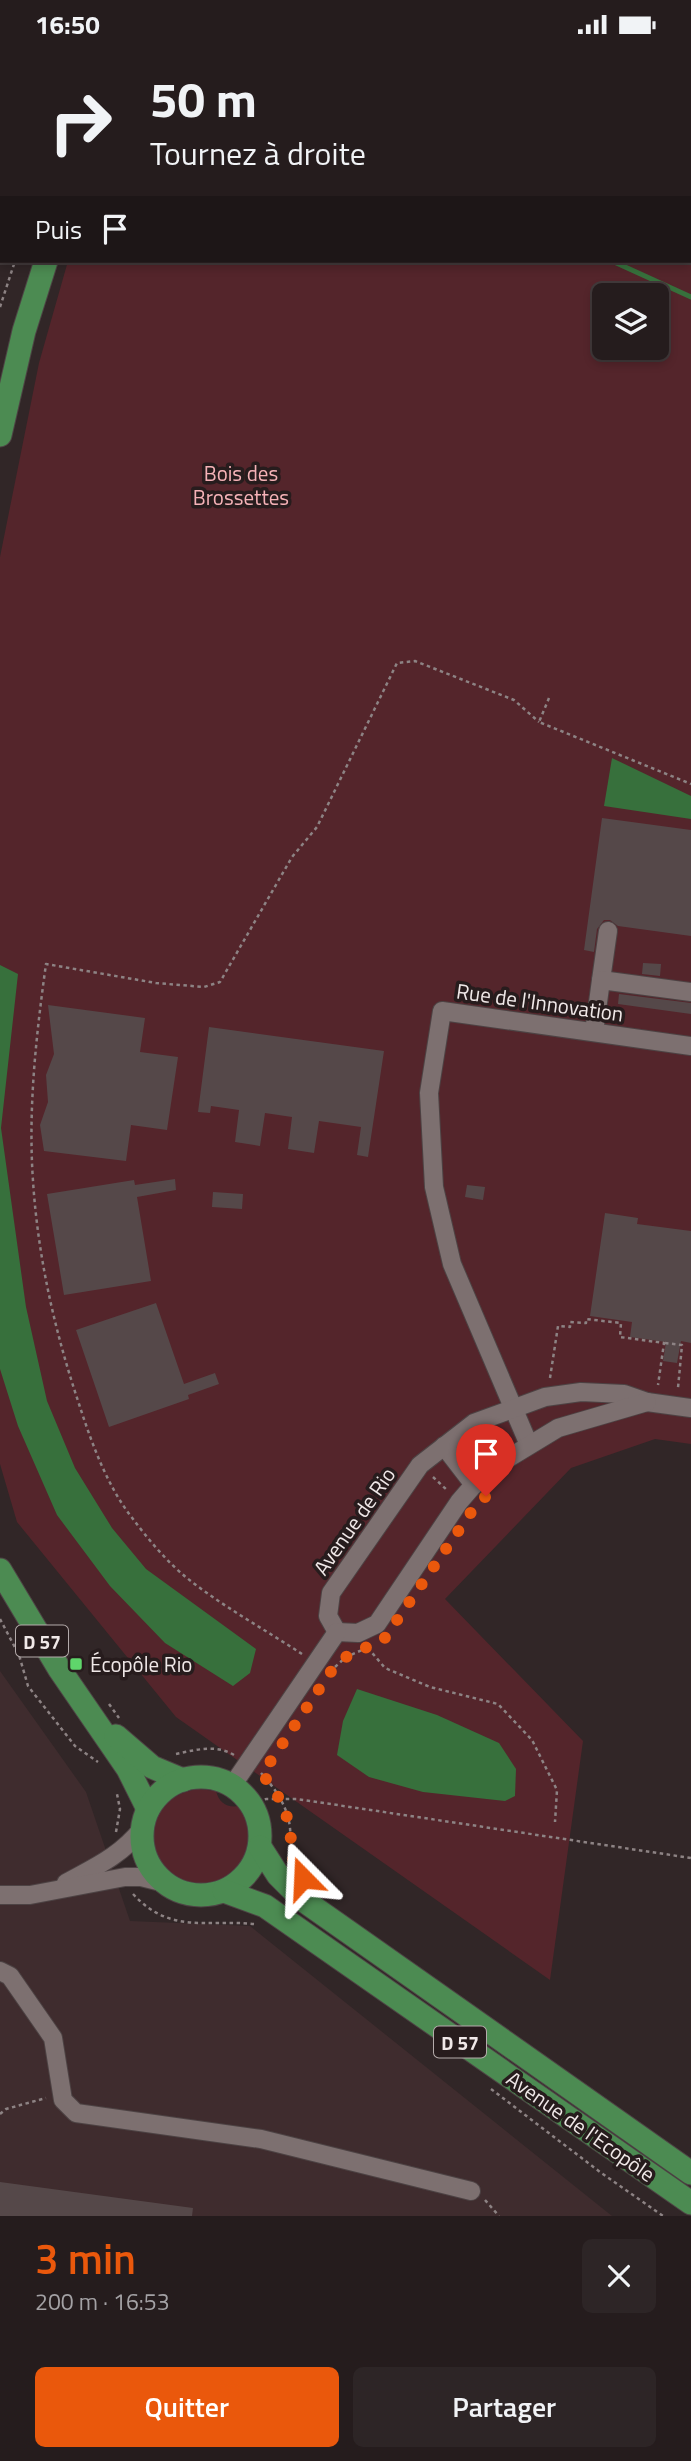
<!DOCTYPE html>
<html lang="fr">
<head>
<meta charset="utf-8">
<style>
  :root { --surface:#251c1d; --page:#2d2526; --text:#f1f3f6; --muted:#a3a1a4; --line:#423a3b; --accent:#ea580c }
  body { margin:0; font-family:"Titillium Web",sans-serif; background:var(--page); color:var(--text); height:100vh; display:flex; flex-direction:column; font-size:26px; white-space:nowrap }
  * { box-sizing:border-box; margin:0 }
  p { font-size:23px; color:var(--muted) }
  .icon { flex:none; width:38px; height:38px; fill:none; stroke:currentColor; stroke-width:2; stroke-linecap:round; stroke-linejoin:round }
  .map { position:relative; height:2167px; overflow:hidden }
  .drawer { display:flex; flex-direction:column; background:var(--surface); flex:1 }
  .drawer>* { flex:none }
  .guide { position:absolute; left:0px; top:0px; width:691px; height:214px; box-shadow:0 4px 10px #0003,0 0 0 2px var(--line); background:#251c1d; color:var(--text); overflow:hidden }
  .buttons { position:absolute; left:592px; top:234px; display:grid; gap:14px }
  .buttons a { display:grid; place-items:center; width:77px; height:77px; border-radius:10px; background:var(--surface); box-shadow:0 4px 10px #0003,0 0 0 2px var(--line); font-size:35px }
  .pin { position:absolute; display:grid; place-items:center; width:60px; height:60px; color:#fff; margin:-72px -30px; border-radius:50% 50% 50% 0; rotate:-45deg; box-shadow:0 0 7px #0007 }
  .pin .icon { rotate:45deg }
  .me { position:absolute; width:77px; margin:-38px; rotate:339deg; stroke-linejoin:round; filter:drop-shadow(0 0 5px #0008) }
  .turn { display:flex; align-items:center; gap:24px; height:147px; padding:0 35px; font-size:32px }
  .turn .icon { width:91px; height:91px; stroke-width:2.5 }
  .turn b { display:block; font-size:49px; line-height:60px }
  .then { display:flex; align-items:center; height:66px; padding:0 35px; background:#0003; gap:14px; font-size:26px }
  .round { display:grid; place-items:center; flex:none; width:74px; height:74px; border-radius:10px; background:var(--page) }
  .overview { display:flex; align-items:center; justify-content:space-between; height:119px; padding:0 35px }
  h1 { font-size:42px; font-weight:600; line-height:52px; color:var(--accent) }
  .cta { display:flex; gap:14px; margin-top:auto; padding:14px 35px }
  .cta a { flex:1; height:80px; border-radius:10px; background:var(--accent); color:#fff; font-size:28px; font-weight:600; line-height:80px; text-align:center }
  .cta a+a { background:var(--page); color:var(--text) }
  .status { display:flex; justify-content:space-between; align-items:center; height:49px; padding:0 35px; background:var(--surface); direction:ltr }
  .status svg { height:19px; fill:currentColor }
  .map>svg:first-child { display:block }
  .built { fill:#3f2c2e }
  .green { fill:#54252b; fill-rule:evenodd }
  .water { fill:#37703c }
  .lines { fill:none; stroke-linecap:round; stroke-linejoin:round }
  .stream { stroke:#37703c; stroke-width:5 }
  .building { fill:#554849 }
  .minor-casing { stroke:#4d4344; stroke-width:20 }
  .major-casing { stroke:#4d4344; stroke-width:25 }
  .path { stroke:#8d8384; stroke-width:2.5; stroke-dasharray:3.5 3.5; stroke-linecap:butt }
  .minor { stroke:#7d7070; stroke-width:18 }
  .major { stroke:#4c8b52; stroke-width:23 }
  .route { stroke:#ea580c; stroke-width:12; stroke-dasharray:0 21.6 }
  .poi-dot { fill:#5fd56b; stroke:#271c1d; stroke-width:2.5 }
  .labels { text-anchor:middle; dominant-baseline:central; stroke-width:7; stroke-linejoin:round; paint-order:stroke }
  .shield { fill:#271c1d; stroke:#b4abab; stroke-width:2 }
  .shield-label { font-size:19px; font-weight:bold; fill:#f0e8e8 }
  .park-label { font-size:21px; fill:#f5b2b7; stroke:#271c1d }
  .street-label { font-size:21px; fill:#f0e8e8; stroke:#271c1d }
  .poi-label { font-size:21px; fill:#f0e8e8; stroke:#271c1d; text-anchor:start }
</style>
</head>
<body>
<div class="status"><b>16:50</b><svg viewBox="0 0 49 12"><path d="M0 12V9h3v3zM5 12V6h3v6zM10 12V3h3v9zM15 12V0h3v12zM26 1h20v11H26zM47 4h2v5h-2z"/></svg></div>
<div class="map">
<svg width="691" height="2167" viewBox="0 0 691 2167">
  <rect width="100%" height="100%" fill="#312627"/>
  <polygon class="built" points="0,1622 86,1743 130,1872 250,1877 612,2167 0,2167"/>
  <g class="green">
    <path d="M186 0H691V1395L655 1390 571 1419 445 1550 583 1692 550 1931 176 1668 17 1473 0 1415V508L39 314 68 212H690V2H184ZM604 247H656V299H604Z"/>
    <path d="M198 1740 216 1742C219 1754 227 1759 239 1757 250 1774 254 1794 243 1813 238 1823 229 1829 219 1833 157 1861 119 1753 198 1740Z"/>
  </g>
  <g class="water">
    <polygon points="612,709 691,747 691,770 604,757"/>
    <polygon points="0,916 18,925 1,1079 26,1258 47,1352 75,1419 112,1479 146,1520 256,1600 250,1624 233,1637 165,1594 110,1537 57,1466 18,1377 0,1320"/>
    <polygon points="357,1640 437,1666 499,1694 516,1720 515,1747 505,1752 423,1743 369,1728 337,1706 343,1672"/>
  </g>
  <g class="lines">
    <polyline class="stream" points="612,212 691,248"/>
  </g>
  <g class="building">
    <polygon points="602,769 691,781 691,887 618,877 610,871 604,871 597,880 594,903 584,901"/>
    <polygon points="643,914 661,915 660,927 642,925"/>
    <polygon points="619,945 691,954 691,965 618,955"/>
    <polygon points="48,956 145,969 140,1003 178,1008 167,1081 131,1076 126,1112 44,1102 40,1076 48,1053 46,1026 54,1005"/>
    <polygon points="209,978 384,1002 368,1108 357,1106 361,1078 319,1072 314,1104 288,1100 292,1068 265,1064 260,1097 235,1093 239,1061 211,1057 210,1064 198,1063"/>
    <polygon points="175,1130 176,1141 137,1148 151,1232 64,1246 47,1145 134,1131 135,1136"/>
    <polygon points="467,1136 485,1138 483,1151 465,1148"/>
    <polygon points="213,1143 243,1145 242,1160 212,1158"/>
    <polygon points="605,1164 638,1169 637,1175 691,1182 691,1294 681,1292 677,1314 663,1312 666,1293 630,1288 632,1273 590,1267"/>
    <polygon points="156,1254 184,1335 215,1324 219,1335 188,1346 189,1350 109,1378 76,1281"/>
    <polygon points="0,2133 193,2159 192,2167 0,2167"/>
  </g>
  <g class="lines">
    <defs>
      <g id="minor">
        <polyline points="601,931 608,882"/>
        <polyline points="594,983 601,931 691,943"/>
        <polyline points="529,1396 452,1215 434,1138 429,1044 442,962 691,997"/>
        <polyline points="444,1397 474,1436"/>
        <polyline points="337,1583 328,1567 331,1544 420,1416 474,1374 545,1348 581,1343 624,1345 647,1353 691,1359"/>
        <polyline points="337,1583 358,1584 377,1575 459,1453 484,1424 558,1379 647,1353"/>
        <polyline points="232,1737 337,1583"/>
        <path d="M66 1834C97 1817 120 1807 142 1780"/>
        <polyline points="0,1846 30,1846 125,1828 141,1828 165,1834"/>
        <polyline points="0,1922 10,1927 53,1989 63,2051 76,2064 261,2090 471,2142"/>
      </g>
      <g id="major">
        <polyline points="164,2 166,0"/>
        <polyline points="0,386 24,282 46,212"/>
        <polyline points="0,1521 60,1621 128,1720 148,1760"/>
        <polyline points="116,1687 152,1718 183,1731"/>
        <circle cx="201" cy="1787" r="59"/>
        <polyline points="260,1798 278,1826 303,1851 691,2124"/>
        <polyline points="224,1842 265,1857 691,2154"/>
      </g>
    </defs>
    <use href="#minor" class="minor-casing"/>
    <use href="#major" class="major-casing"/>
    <g class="path">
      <polyline points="14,0 15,2"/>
      <polyline points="120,2 121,0"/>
      <polyline points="687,212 691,214"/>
      <polyline points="0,258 15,212"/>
      <polyline points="549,649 539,673 691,735"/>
      <polyline points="665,1294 682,1296 678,1339"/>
      <polyline points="550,1329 558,1277 570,1278 570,1273 586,1274 586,1270 621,1274 620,1288 664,1294 658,1336"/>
      <polyline points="433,1428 448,1442"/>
      <polyline points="0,1570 19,1606 28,1637 75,1697 98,1713"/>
      <polyline points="368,1599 385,1619 430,1638 498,1655 532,1691 557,1741 555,1773"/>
      <path d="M302 1605C264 1580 222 1557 187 1529 167 1513 148 1490 133 1470 107 1437 92 1395 79 1355 55 1283 38 1209 33 1132 28 1060 36 987 46 915L156 934 204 938 220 933 292 808 317 778 397 614 415 612 514 651 539 673"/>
      <polyline points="335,1618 346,1608 362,1601"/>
      <polyline points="109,1655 119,1669"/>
      <path d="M176 1705C195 1701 216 1695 234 1706"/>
      <path d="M261 1724C275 1739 288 1758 290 1779 291 1791 291 1802 294 1814"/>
      <polyline points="253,1758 266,1750 297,1750 691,1809"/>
      <polyline points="116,1783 120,1760 117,1745"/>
      <path d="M133 1845C171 1886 207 1870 254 1875"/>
      <polyline points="491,2040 600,2123 663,2167"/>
      <polyline points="0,2065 6,2060 46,2049"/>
      <polyline points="485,2151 499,2167"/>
    </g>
    <use href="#minor" class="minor"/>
    <use href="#major" class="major"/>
  </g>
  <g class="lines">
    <path class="route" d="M303 1829C287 1813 294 1792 288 1772 283 1753 274 1740 262 1725L332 1621 346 1608 384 1590 472 1462 486 1447"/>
  </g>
  <rect class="poi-dot" x="69" y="1608" width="14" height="14" rx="3.5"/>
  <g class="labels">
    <g class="shield">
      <rect x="16" y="1576.5" width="52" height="31" rx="5"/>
      <rect x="434" y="1977.5" width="52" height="31" rx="5"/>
    </g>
    <g class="shield-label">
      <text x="42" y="1592">D 57</text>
      <text x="460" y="1993">D 57</text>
    </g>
    <g class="park-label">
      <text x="241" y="424">Bois des<tspan x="241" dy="24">Brossettes</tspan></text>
    </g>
    <g class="street-label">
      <text transform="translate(540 953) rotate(8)">Rue de l'Innovation</text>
      <text transform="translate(354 1472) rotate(-55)">Avenue de Rio</text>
      <text transform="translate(581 2077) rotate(35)">Avenue de l'Ecopôle</text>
    </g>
    <g class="poi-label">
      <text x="90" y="1615">Écopôle Rio</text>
    </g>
  </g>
</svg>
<div class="buttons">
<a><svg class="icon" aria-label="layers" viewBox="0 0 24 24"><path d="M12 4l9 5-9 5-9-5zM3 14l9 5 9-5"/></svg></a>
</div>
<div class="pin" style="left:486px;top:1447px;background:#d93025"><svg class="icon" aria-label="arrive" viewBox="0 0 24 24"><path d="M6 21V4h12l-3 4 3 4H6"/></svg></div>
<svg class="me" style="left:303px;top:1829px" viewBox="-20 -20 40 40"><path d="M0-17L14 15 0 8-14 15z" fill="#ea580c" stroke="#fff" stroke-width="4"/></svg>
<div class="guide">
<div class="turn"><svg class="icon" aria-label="right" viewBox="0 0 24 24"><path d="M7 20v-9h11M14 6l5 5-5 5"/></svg><div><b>50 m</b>Tournez à droite</div></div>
<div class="then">Puis<svg class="icon" aria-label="arrive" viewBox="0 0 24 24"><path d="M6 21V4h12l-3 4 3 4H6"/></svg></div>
</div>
</div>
<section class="drawer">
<div class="overview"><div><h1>3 min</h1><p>200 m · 16:53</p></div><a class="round"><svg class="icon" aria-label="close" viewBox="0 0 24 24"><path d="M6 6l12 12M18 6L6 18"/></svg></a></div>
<div class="cta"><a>Quitter</a><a>Partager</a></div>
</section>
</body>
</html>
